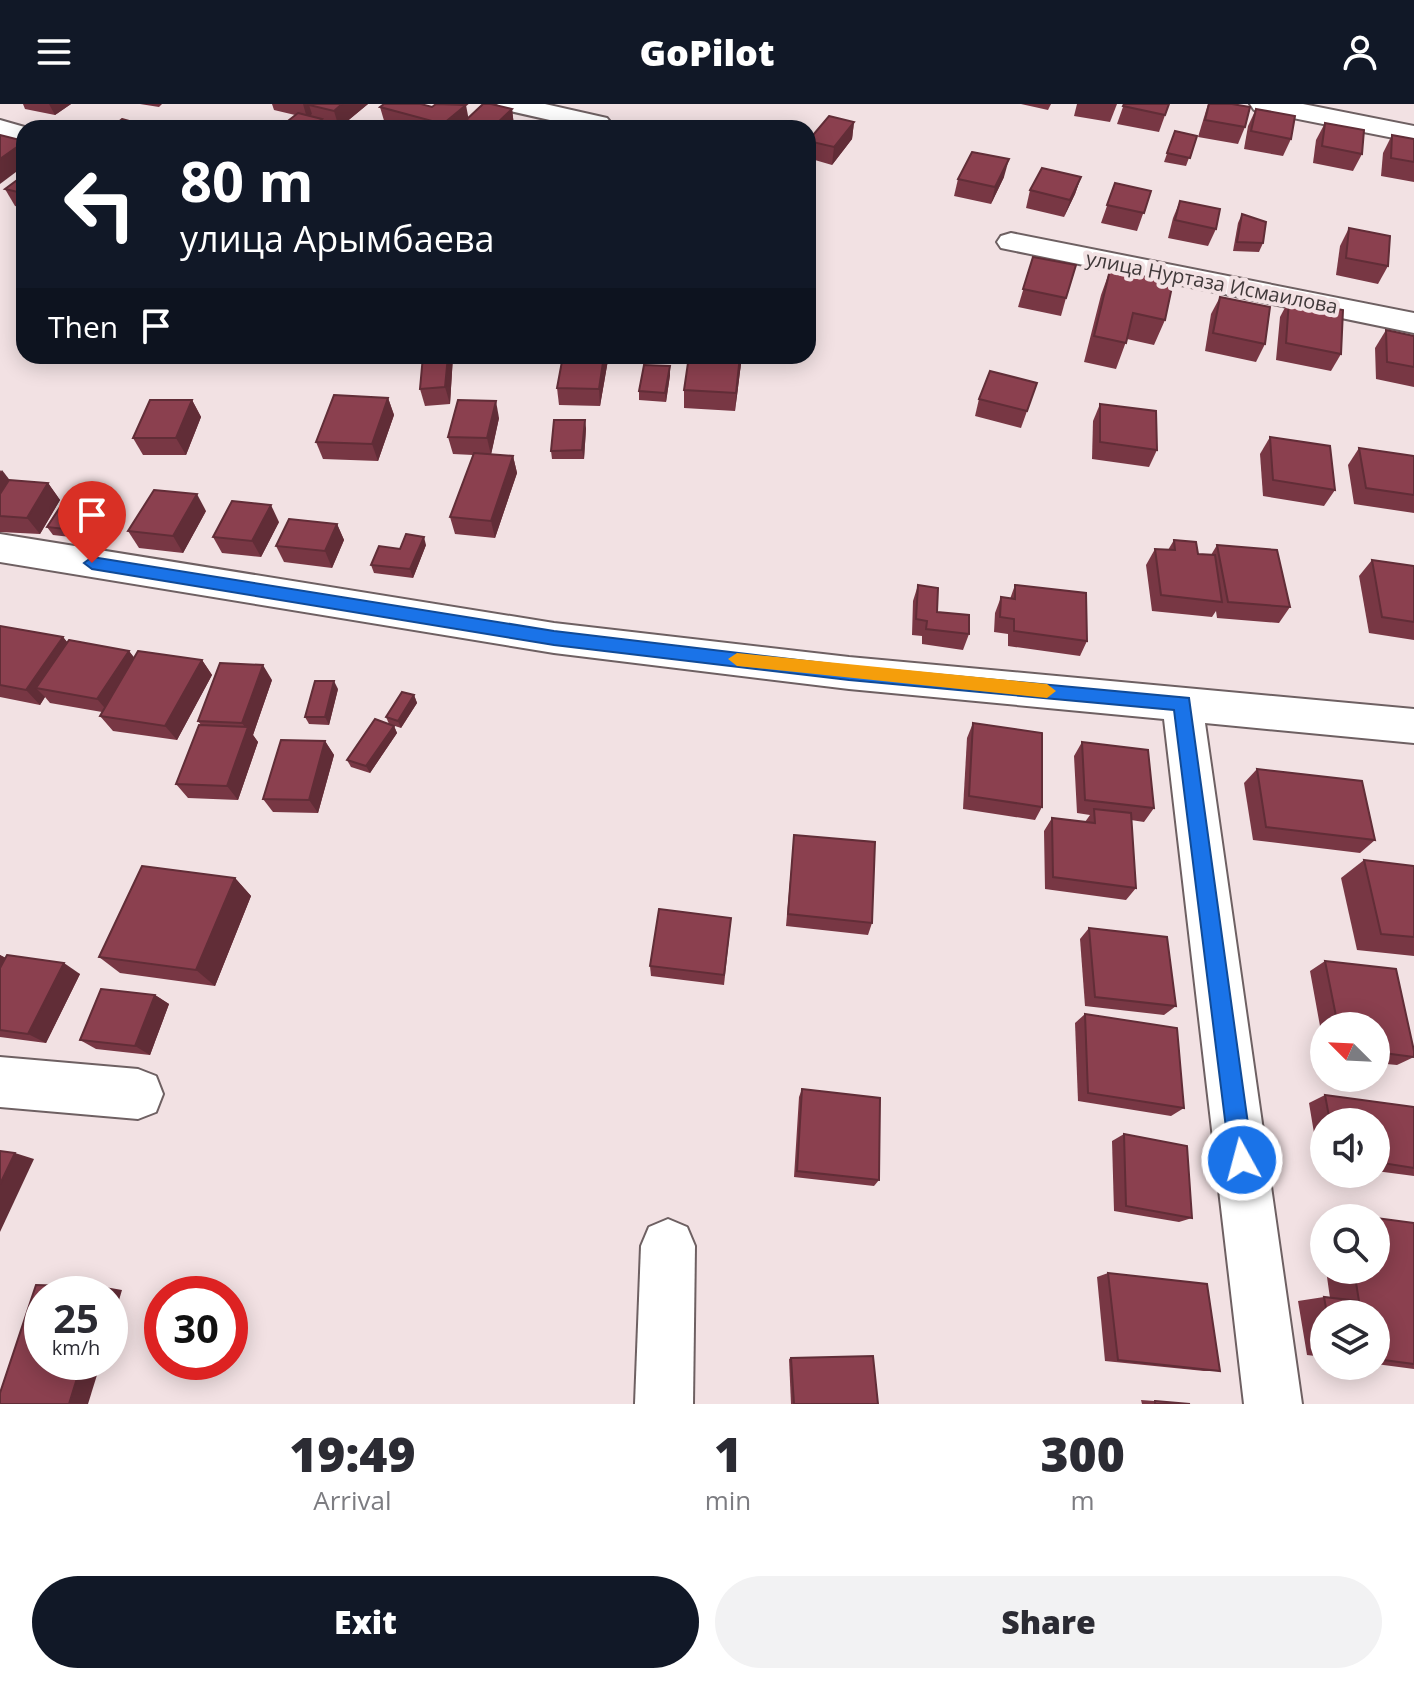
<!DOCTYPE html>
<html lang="en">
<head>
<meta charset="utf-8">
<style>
  :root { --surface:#fff; --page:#f2f2f3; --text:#2b2b33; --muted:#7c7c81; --accent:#111827 }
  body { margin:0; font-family:"Open Sans",sans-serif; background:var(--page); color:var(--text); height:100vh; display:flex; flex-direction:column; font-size:30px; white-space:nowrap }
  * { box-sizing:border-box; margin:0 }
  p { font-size:26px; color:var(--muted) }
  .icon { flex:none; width:44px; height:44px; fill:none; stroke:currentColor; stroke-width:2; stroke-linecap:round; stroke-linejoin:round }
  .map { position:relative; height:1300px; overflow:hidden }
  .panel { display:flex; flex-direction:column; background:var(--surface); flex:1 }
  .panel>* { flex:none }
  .guide { position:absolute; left:16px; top:16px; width:800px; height:244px; border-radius:24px; box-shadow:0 4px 20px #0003; background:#111827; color:#fff; overflow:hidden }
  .needle { width:52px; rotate:294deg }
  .fabs { position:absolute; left:1310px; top:908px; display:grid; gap:16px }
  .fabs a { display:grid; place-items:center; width:80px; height:80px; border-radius:50%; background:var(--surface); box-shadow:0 4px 20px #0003; font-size:40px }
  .speed { position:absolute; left:24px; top:1172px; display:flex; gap:16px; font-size:40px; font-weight:700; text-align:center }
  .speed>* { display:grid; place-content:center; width:104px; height:104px; border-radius:50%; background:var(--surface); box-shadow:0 4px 20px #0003; line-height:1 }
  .speed small { font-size:20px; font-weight:400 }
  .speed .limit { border:12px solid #d22; background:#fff; color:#111 }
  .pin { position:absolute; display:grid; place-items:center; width:68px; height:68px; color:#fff; margin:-82px -34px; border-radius:50% 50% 50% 0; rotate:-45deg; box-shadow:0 0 8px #0007 }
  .pin .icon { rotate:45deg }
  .me { position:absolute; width:88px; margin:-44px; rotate:353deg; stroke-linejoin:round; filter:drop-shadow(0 0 6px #0008) }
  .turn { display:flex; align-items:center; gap:28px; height:168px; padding:0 32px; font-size:36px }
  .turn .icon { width:104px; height:104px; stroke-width:2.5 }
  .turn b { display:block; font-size:56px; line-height:68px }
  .then { display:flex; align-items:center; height:76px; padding:0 32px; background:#0003; gap:16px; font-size:30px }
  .eta { display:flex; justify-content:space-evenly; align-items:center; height:136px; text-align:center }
  .eta b { font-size:48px; font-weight:800; line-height:56px }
  .primary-button { display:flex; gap:16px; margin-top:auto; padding:16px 32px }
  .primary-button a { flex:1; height:92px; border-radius:48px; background:var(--accent); color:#fff; font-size:32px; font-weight:800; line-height:92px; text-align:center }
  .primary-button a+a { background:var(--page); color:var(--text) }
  header { display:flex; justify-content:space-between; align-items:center; height:104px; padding:0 32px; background:var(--accent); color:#fff; font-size:36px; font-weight:800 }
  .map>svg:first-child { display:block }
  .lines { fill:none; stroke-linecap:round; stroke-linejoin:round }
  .minor-casing { stroke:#6e6062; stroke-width:4 }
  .major-casing { stroke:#6e6062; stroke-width:4 }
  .minor { fill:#fff; fill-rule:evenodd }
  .major { fill:#fff; fill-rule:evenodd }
  .wall { fill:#783744 }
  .shaded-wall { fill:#612d37 }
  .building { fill:#8b404f; stroke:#612d37; stroke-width:2 }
  .route { fill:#1a73e8; stroke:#114b97; stroke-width:2 }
  .slow { fill:#f59e0b }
  .labels { text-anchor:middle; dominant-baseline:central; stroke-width:8; stroke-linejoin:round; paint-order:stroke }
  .far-street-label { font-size:20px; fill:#40393a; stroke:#f2e1e3 }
</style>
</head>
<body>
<header><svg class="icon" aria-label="menu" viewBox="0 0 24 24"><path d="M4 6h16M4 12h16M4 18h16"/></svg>GoPilot<svg class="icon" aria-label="person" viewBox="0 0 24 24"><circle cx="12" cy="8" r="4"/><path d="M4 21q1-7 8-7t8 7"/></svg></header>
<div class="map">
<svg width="1414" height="1300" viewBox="0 0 1414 1300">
  <rect width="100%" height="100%" fill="#f2e1e3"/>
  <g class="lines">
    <defs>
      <g id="minor">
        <polygon points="497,0 545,0 607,14 611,19 607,24 585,24 501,5"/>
        <polygon points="0,16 28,24 24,24 24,39 0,32"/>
        <polygon points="1011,129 1414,209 1414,229 1001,144 997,138 1001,132"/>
        <polygon points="0,430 554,519 849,553 1414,605 1414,639 1205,619 1302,1300 1244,1300 1164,615 849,585 554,549 0,458"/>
        <polygon points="0,953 138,965 156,972 163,990 156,1008 138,1015 0,1003"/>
        <polygon points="668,1115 687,1123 695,1142 693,1300 635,1300 641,1142 649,1123"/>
      </g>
      <polygon id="major" points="1250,0 1303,0 1414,22 1414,38 1263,8 1254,6"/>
    </defs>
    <use href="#minor" class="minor-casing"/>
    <use href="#major" class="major-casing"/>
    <use href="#minor" class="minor"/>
    <use href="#major" class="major"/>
  </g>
  <g class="wall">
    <polygon points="23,0 71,0 55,11 25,5"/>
    <polygon points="140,0 162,0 159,3"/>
    <polygon points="272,0 368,0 339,24 324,20 328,24 279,24 295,11 274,6"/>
    <polygon points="1021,0 1051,0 1048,6"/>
    <polygon points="1077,0 1117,0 1110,18 1074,12"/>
    <polygon points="1124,0 1169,0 1159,28 1117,20"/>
    <polygon points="1208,0 1245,23 1238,40 1198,33"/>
    <polygon points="380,3 469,14 512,5 514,22 512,24 467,24 467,20 462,24 398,24 385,20"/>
    <polygon points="1256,5 1291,35 1283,52 1244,45 1248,22"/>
    <polygon points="854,18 852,35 832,61 808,54 808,37"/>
    <polygon points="1325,19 1362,50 1353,67 1313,59 1316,36"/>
    <polygon points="1175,27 1197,32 1186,62 1164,58"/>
    <polygon points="1392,31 1414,35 1414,78 1381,72 1383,49"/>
    <polygon points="24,71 24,104 15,102 5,85"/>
    <polygon points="1004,73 991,100 954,92 958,75"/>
    <polygon points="1081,73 1075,90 1064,113 1026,104 1030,86"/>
    <polygon points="1115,79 1151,87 1137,127 1101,119"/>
    <polygon points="1180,97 1216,125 1208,142 1168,134 1173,114"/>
    <polygon points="1242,110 1263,139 1259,148 1233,147 1238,119"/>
    <polygon points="1349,124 1388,162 1378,180 1336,171 1340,142"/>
    <polygon points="1033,153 1066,194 1061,212 1018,203"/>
    <polygon points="1110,166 1165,216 1154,241 1127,235 1116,265 1084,258 1101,191"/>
    <polygon points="1220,193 1265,240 1256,258 1205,247 1211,210"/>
    <polygon points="1289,196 1341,250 1331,267 1276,256 1280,213"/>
    <polygon points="1386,226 1414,232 1414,283 1376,275 1375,244"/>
    <polygon points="423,252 453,252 450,300 425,302 420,285"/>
    <polygon points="742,252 735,307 684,304 684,286"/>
    <polygon points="608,256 600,302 559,301 557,284"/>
    <polygon points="670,262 670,271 666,298 639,296 639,287"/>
    <polygon points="1037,279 1021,324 975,312 979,295"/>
    <polygon points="388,294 394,311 378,357 323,355 316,338"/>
    <polygon points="192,296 201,313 186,351 143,351 133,334"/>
    <polygon points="1100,300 1157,346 1149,363 1092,355 1093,317"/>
    <polygon points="499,314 491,350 513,352 517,369 495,434 455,430 450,413 473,351 453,350 448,333"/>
    <polygon points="586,324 584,355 552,355 551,347"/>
    <polygon points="1270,333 1335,386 1324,402 1263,392 1260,350"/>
    <polygon points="1359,344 1414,352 1414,409 1354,400 1348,361"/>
    <polygon points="0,366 10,377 48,379 60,396 40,430 0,428"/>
    <polygon points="98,400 104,409 88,435 53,431 47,423"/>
    <polygon points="206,407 183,449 139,444 128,427"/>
    <polygon points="279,418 261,453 222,449 213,433"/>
    <polygon points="337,420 344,436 332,464 284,458 276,442"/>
    <polygon points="1174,436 1198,450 1211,451 1217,441 1290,503 1279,519 1217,514 1216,507 1212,513 1152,507 1146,461 1155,445 1168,446"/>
    <polygon points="426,441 413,474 374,469 371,461 400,445"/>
    <polygon points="1372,456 1414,462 1414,536 1369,529 1359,472"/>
    <polygon points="918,481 937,508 969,530 963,546 922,540 922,532 912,531 913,497"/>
    <polygon points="1015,481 1087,537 1080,552 1008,542 1008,530 994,528 995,509 1001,493 1010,495"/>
    <polygon points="0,522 63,533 67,538 129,547 134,554 202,556 212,571 177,636 113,627 100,612 102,608 50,599 45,593 40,601 0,593"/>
    <polygon points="272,576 253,631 258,638 238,696 188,694 176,680 201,621 198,617"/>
    <polygon points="338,585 329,621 309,620 305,613"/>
    <polygon points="414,591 417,599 401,624 389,620 386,613"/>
    <polygon points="973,619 1042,703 1035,716 963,705 967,634"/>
    <polygon points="394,622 397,629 370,669 351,663 347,656"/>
    <polygon points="325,637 334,651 318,709 273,708 263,695"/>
    <polygon points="1082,638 1154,704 1144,718 1131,716 1136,784 1126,796 1045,785 1044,727 1052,714 1085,718 1090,711 1077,709 1074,652"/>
    <polygon points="1257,665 1375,736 1360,749 1253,736 1244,679"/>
    <polygon points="794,731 872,819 868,831 786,822"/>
    <polygon points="1364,756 1414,762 1414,852 1357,846 1341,774"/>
    <polygon points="235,774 251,792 215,882 120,869 99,853"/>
    <polygon points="1089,824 1176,902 1164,911 1085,902 1080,835"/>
    <polygon points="730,825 724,881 651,872 650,862"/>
    <polygon points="0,851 6,854 80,870 46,939 0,933"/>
    <polygon points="1325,857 1414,947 1414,953 1397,961 1376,959 1376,922 1324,922 1324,944 1310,867"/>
    <polygon points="155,891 169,900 150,951 96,945 80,936"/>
    <polygon points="1085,910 1184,1004 1171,1012 1078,997 1075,919"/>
    <polygon points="802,985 879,1076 874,1082 794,1073 799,993"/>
    <polygon points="1325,991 1414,1003 1414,1072 1376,1067 1376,1018 1324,1018 1324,1060 1319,1059 1309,999"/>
    <polygon points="1124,1030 1192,1114 1179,1118 1114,1107 1112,1037"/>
    <polygon points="1343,1110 1372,1114 1330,1114"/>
    <polygon points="1324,1116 1324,1157 1317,1118"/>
    <polygon points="1414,1119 1414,1265 1376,1260 1376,1210 1324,1210 1324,1253 1307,1251 1298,1197 1324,1193 1330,1194 1326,1166 1376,1166"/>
    <polygon points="1108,1169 1220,1267 1204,1267 1105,1257 1097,1173"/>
    <polygon points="791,1254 878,1300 791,1300 789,1255"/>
    <polygon points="1141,1296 1155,1297 1190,1300 1142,1300"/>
  </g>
  <g class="shaded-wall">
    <polygon points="49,0 71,0 55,11"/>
    <polygon points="303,0 323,0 309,1 312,10 307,14"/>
    <polygon points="342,0 368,0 339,24 334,7"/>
    <polygon points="466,1 469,17 466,16 467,20 462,24 443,24 443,20"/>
    <polygon points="512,5 514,22 512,24 493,24 493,23"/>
    <polygon points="854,18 852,35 832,61 834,43"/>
    <polygon points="24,38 24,62 0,80 0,55"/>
    <polygon points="1009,55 1004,73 991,100 995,83"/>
    <polygon points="1081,73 1075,90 1064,113 1070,96"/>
    <polygon points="448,252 453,252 450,300 445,283"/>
    <polygon points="604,252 608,252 608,256 600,302 599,285"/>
    <polygon points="740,252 742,252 735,307 736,289"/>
    <polygon points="670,262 670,271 666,298 665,289"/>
    <polygon points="388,294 394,311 378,357 372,340"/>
    <polygon points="192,296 201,313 186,351 176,334"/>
    <polygon points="496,297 499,314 491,351 487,334"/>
    <polygon points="585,316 586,324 584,355 582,346"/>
    <polygon points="513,352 517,369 495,434 491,417"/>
    <polygon points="2,366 15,383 0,409 0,369"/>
    <polygon points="48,379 60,396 40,430 27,414"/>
    <polygon points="197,390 206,407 183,449 173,432"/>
    <polygon points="98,400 104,409 88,435 82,427"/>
    <polygon points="271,401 279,418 261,453 252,437"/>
    <polygon points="337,420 344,436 332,464 325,447"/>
    <polygon points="424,433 426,441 413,474 410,465"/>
    <polygon points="63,533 76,549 36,584 45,593 40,601 26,586"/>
    <polygon points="129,547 141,562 110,610 97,595"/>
    <polygon points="202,556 212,571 177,636 165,622"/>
    <polygon points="263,561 272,576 253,631 258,638 238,696 227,682 247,626 242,619"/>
    <polygon points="334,577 338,585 329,621 325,613"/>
    <polygon points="414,591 417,599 401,624 398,617"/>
    <polygon points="394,622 397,629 370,669 366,662"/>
    <polygon points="325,637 334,651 318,709 309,696"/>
    <polygon points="235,774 251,792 215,882 196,866"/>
    <polygon points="0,851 16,860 0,892"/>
    <polygon points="64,859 80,870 46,939 28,930"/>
    <polygon points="155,891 169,900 150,951 135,942"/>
    <polygon points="15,1049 34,1055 0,1128 0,1080"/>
    <polygon points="105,1183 122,1186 110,1227 110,1190 103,1190"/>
    <polygon points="82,1258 101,1258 88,1300 69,1300"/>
  </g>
  <g class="building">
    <polygon points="310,0 342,0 334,7 309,1"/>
    <polygon points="384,0 421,0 432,3 436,0 466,1 443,20 380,3"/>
    <polygon points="483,0 491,0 512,5 493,23 466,16"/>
    <polygon points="1124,0 1169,0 1165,11 1123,2"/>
    <polygon points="1209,0 1232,0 1250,3 1245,23 1205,16"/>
    <polygon points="1256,5 1295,12 1291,35 1251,27"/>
    <polygon points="298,9 322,15 316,20 328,23 326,24 279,24"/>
    <polygon points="829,12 854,18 834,43 808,37"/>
    <polygon points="122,15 144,21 139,24 111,24"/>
    <polygon points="1325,19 1364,26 1362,50 1322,42"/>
    <polygon points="1175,27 1197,32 1190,54 1167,49"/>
    <polygon points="0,31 24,37 24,38 0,55"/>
    <polygon points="1392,31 1414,35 1414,58 1391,54"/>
    <polygon points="972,48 1009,55 995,83 958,75"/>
    <polygon points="1042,64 1081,73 1070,96 1030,86"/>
    <polygon points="24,71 24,88 22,89 5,85"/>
    <polygon points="1115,79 1151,87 1144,109 1107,101"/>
    <polygon points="1180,97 1220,105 1216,125 1175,116"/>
    <polygon points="1242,110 1266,118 1263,139 1237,138"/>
    <polygon points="1349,124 1390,132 1388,162 1346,154"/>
    <polygon points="1033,153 1076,161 1066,194 1023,185"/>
    <polygon points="1110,166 1173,178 1165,216 1133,209 1126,239 1094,232"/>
    <polygon points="1220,193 1270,203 1265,240 1213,229"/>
    <polygon points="1289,196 1343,206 1341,250 1286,239"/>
    <polygon points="1386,226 1414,232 1414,263 1387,258"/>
    <polygon points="423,252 448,252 445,283 420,285"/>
    <polygon points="563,252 604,252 599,285 557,284"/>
    <polygon points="689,252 740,252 736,289 684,286"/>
    <polygon points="644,261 670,262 665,289 639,287"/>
    <polygon points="990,267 1037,279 1027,307 979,295"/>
    <polygon points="334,291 388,294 372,340 316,338"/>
    <polygon points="150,296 192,296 176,334 133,334"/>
    <polygon points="458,296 496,297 487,334 448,333"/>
    <polygon points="1100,300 1156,307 1157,346 1100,338"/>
    <polygon points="554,316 585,316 582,346 551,347"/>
    <polygon points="1270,333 1330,342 1335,386 1273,376"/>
    <polygon points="1359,344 1414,352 1414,391 1366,384"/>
    <polygon points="474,349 513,352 491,417 450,413"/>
    <polygon points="9,376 48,379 27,414 0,412 0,390"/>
    <polygon points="154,386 197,390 173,432 128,427"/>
    <polygon points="64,397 98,400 82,427 47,423"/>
    <polygon points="232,397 271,401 252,437 213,433"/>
    <polygon points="289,415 337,420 325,447 276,442"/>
    <polygon points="406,430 424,433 410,465 371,461 379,442 400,445"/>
    <polygon points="1174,436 1196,438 1198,450 1215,451 1222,498 1161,491 1155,445 1175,446"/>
    <polygon points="1217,441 1277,446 1290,503 1228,498"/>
    <polygon points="1372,456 1414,462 1414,518 1382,513"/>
    <polygon points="918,481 938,484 937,508 969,511 969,530 926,525 927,517 916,515"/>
    <polygon points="1015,481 1086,489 1087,537 1014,527 1014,515 1000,513 1001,493 1015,495"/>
    <polygon points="0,522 63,533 26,586 0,581"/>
    <polygon points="69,536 129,547 97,595 36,584"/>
    <polygon points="138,547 202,556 165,622 100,612"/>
    <polygon points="220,559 263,561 242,619 198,617"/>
    <polygon points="315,577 334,577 325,613 305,613"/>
    <polygon points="402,588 414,591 398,617 386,613"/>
    <polygon points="375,615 394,622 366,662 347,656"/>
    <polygon points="973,619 1042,629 1042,703 969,692"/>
    <polygon points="199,621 248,623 227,682 176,680"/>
    <polygon points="281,636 325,637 309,696 263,695"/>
    <polygon points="1082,638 1148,646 1154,704 1085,696"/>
    <polygon points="1257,665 1362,677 1375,736 1266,723"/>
    <polygon points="1094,705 1131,709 1136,784 1053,773 1052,714 1095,719"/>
    <polygon points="794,731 875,738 872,819 788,810"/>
    <polygon points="1364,756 1414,762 1414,833 1381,830"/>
    <polygon points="142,762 235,774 196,866 99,853"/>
    <polygon points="659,805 731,814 724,871 650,862"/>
    <polygon points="1089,824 1167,833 1176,902 1095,893"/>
    <polygon points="7,851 64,859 28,930 0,926 0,864"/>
    <polygon points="1325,857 1396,865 1414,947 1414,953 1376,948 1376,922 1338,922"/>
    <polygon points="101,885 155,891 135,942 80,936"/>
    <polygon points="1085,910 1177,924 1184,1004 1088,989"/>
    <polygon points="802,985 880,994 879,1076 797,1067"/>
    <polygon points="1325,991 1414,1003 1414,1064 1376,1058 1376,1018 1330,1018"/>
    <polygon points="1124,1030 1187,1042 1192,1114 1126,1102"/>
    <polygon points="0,1047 15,1049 0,1080"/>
    <polygon points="1343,1110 1372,1114 1344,1114"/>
    <polygon points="1376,1114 1414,1119 1414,1260 1376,1255 1376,1210 1327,1210 1324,1193 1359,1197 1354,1166 1376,1166"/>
    <polygon points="1108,1169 1207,1180 1220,1267 1118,1256"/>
    <polygon points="36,1181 105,1183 103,1190 42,1190 42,1258 82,1258 69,1300 0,1300 0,1289"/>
    <polygon points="873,1252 878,1300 794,1300 791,1254"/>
    <polygon points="1155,1297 1190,1300 1155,1300"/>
  </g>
  <polygon class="route" points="92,453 554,527 849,562 1189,594 1253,1056 1250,1064 1242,1068 1234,1064 1230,1056 1174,606 849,576 554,541 92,465 84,459"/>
  <polygon class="slow" points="737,549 1047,580 1056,587 1047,594 737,562 728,555"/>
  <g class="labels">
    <g class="far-street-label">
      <text transform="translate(1212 178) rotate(11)">улица Нуртаза Исмаилова</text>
    </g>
  </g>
</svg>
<div class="fabs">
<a><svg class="needle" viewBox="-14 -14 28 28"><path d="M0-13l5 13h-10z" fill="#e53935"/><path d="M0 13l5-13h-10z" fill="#7c7c81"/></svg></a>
<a><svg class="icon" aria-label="sound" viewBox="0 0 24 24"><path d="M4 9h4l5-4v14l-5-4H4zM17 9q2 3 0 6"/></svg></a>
<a><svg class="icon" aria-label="search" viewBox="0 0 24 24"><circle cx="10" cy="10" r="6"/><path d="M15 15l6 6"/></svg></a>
<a><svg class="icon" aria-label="layers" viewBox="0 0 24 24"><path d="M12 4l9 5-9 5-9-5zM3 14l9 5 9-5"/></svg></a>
</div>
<div class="speed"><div>25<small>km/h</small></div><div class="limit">30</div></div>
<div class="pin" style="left:92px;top:459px;background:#d93025"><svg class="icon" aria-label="arrive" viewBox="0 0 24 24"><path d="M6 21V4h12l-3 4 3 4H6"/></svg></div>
<svg class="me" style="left:1242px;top:1056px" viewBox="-20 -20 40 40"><circle r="17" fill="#1a73e8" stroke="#fff" stroke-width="3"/><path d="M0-11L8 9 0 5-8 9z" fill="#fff"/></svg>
<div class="guide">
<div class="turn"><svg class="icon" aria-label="left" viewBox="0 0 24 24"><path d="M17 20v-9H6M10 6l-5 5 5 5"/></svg><div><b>80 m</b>улица Арымбаева</div></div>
<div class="then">Then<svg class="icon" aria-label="arrive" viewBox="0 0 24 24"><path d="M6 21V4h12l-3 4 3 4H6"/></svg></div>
</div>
</div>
<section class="panel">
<div class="eta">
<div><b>19:49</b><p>Arrival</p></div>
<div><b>1</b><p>min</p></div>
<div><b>300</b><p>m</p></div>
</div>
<div class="primary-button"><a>Exit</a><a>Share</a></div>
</section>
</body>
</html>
